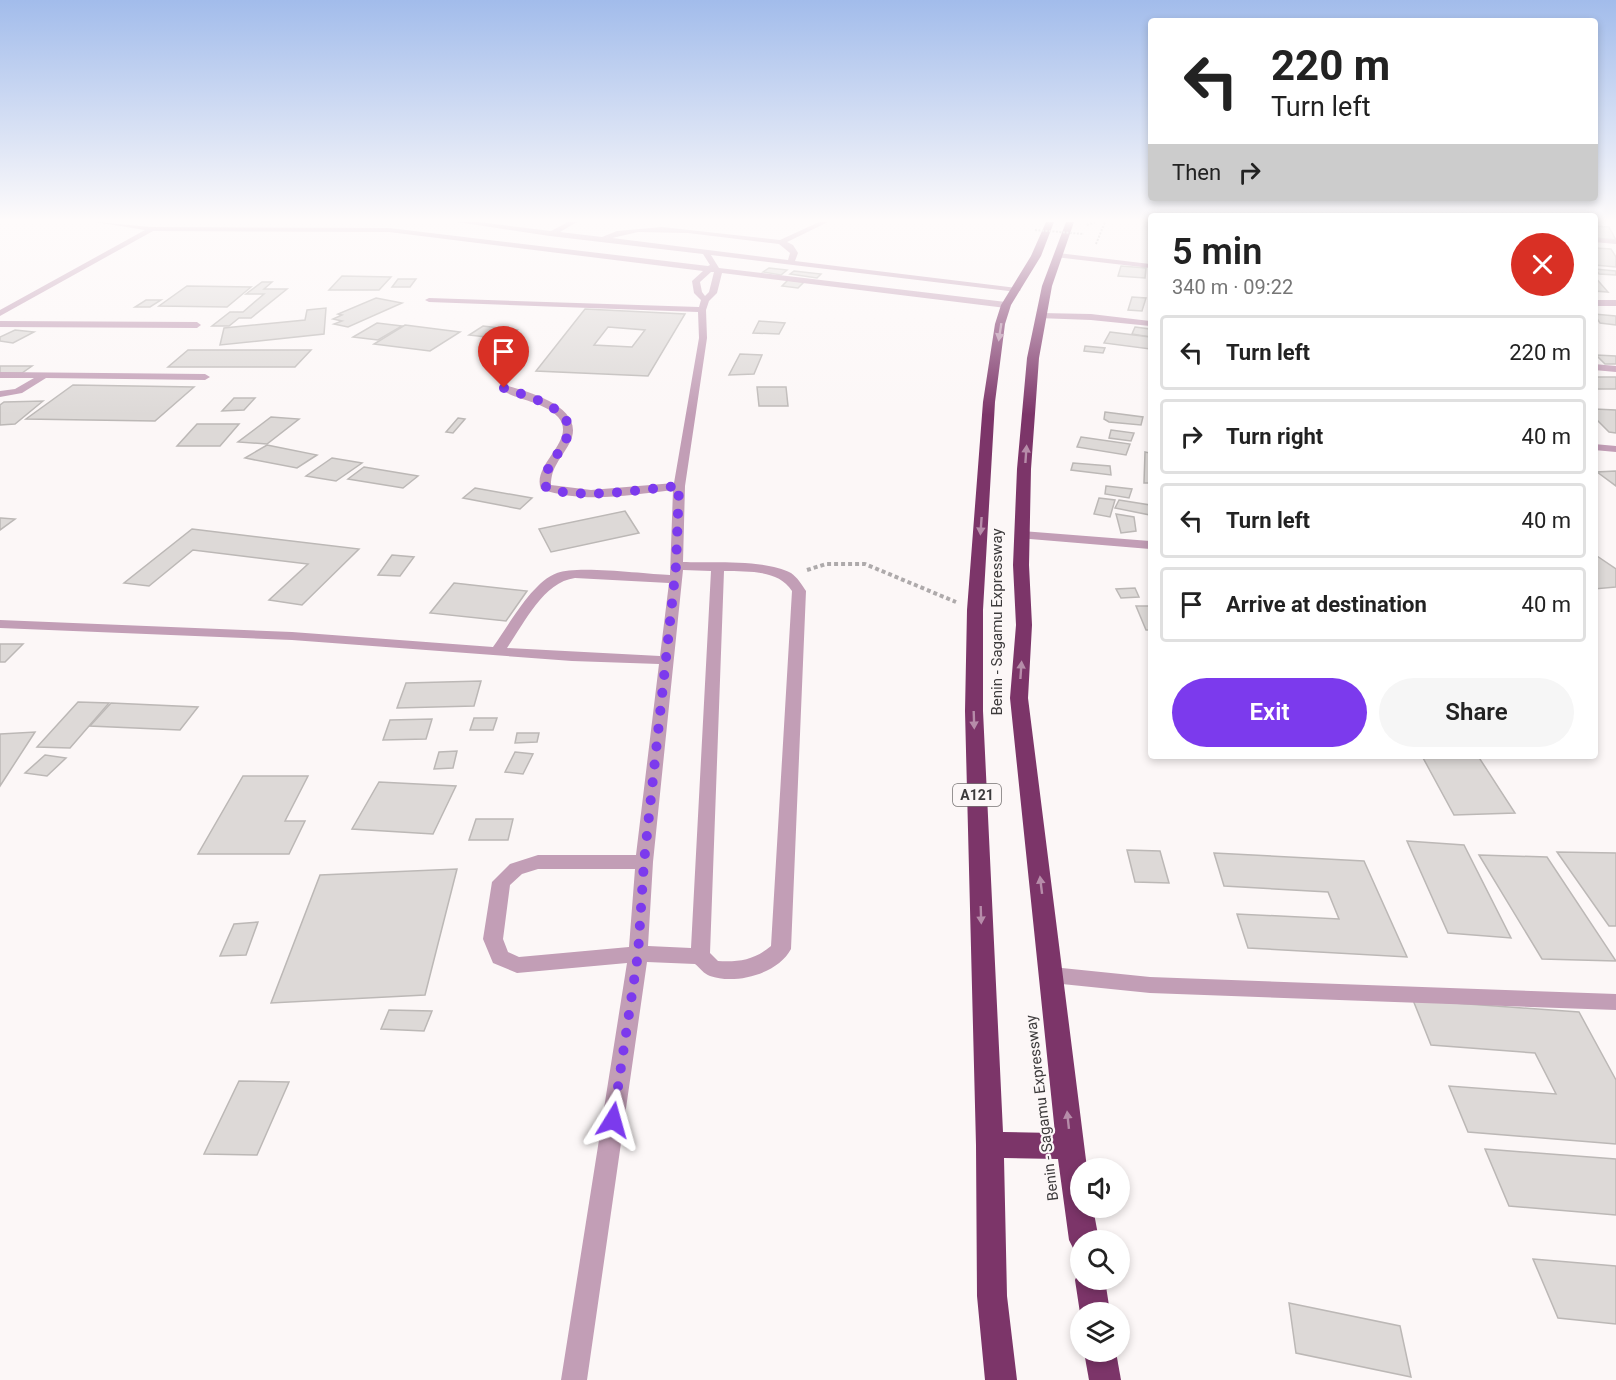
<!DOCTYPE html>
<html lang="en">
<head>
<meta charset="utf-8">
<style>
  :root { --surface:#fff; --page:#f6f6f6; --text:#222; --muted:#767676; --line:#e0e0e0; --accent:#7c3aed }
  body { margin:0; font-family:Roboto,sans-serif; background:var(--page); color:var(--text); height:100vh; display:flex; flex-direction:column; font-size:22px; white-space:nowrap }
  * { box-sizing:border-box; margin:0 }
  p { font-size:20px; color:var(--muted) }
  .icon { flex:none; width:33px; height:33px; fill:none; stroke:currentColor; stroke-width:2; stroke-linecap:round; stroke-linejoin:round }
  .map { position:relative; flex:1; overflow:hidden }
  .panel { position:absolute; left:1148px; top:213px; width:450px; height:546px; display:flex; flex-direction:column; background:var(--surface); border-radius:6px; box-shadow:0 3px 9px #0003 }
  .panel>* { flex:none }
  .guide { position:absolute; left:1148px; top:18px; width:450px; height:183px; border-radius:6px; box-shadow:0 3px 9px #0003; background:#fff; color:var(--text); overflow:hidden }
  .tools { position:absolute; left:1070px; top:1158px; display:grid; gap:12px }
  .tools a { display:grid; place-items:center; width:60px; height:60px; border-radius:50%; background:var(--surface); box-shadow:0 3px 9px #0003; font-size:30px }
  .pin { position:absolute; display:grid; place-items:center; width:51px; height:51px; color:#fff; margin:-62px -26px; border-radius:50% 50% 50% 0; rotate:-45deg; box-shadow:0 0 6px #0007 }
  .pin .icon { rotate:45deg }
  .me { position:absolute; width:66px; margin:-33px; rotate:8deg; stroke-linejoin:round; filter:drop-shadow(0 0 4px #0008) }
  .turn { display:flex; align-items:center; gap:21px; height:126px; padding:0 24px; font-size:27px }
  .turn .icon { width:78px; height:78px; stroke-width:2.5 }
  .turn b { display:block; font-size:42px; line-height:51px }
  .then { display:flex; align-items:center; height:57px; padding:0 24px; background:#0003; gap:12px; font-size:22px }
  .round { display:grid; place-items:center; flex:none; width:63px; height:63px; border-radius:32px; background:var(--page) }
  .summary { display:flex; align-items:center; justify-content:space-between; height:102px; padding:0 24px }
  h1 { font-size:36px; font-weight:600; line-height:45px }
  .primary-button { display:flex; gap:12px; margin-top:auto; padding:12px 24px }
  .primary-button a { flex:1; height:69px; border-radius:36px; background:var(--accent); color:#fff; font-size:24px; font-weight:600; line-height:69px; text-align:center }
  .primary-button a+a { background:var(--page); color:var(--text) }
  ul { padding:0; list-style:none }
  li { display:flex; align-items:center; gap:18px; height:75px; margin:0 12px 9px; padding:0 12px; border:3px solid var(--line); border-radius:6px }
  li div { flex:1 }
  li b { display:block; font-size:22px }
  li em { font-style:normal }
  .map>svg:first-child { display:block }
  .building { fill:#ddd9d7; stroke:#bcb8b6; stroke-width:1.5; fill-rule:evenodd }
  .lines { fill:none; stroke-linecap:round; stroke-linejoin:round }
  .path-far1 { stroke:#aeaaab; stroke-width:2; stroke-dasharray:2 1.5; stroke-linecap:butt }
  .path { stroke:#aeaaab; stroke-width:4; stroke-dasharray:4 3; stroke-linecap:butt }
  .minor { fill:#c29eb6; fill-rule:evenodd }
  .highway { fill:#7c3569; fill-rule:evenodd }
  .path-bridge { stroke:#aeaaab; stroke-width:2; stroke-dasharray:2 1.5; stroke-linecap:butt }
  .oneway { fill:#b68ca9 }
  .route { stroke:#7c3aed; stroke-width:10; stroke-dasharray:0 18 }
  .labels { text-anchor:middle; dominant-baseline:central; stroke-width:4.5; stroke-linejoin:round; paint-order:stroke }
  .shield { fill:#fcf7f7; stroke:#767373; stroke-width:1.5 }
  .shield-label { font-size:14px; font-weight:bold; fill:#3c3a3b }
  .street-label { font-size:15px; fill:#3c3a3b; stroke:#fcf7f7 }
</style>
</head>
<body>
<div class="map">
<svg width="1616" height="1380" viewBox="0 0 1616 1380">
  <rect width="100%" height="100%" fill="#fcf7f7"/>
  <g class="building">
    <polygon points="1594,226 1609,227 1616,240 1597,238"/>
    <polygon points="1594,248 1611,249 1616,257 1616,267 1595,265"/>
    <polygon points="1121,266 1146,268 1145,278 1118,276"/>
    <polygon points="769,268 787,270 781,275 763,272"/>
    <polygon points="1595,269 1616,271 1616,275 1599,274"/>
    <polygon points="794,271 821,274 817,278 790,274"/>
    <polygon points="342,276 391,277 379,290 329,290"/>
    <polygon points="1594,276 1608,292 1594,291"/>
    <polygon points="398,279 416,279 410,287 392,287"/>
    <polygon points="788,280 804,282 798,288 782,286"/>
    <polygon points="262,282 272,282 264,289 287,289 251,318 239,318 229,326 212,326 230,312 243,312 264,294 246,294"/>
    <polygon points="187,286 251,287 227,307 159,306"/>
    <polygon points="1132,297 1146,298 1142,311 1128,310"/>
    <polygon points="376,298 402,303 348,327 334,324 342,321 333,319 342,315 338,314"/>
    <polygon points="146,300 161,300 150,307 135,307"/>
    <polygon points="326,308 324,334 220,345 224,328 305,320 307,310"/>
    <path d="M585 309 685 314 648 376 536 371ZM608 327 645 330 632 347 594 345Z"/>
    <polygon points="1594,314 1616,316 1616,325 1600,323"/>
    <polygon points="759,321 785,323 779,334 753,333"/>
    <polygon points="377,323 402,326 378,340 353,337"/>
    <polygon points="405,325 460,332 430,351 374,344"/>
    <polygon points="483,326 517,330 503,339 469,335"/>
    <polygon points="1135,327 1150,329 1150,337 1132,334"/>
    <polygon points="15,330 34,332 13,343 0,341 0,337"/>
    <polygon points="1110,332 1150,337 1150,349 1104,343"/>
    <polygon points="1085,346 1105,348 1103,353 1084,351"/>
    <polygon points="188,350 311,350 295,367 168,367"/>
    <polygon points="740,354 762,355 754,374 729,375"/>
    <polygon points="1596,355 1616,356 1616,364 1605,364"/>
    <polygon points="0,366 32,366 22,373 0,373"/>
    <rect x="1594" y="377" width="22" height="12"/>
    <polygon points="73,385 194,387 155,421 26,419"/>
    <polygon points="757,387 786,387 788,406 759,406"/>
    <polygon points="234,398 255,398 244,410 222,411"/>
    <polygon points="43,401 15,424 0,425 0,405 4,402"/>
    <polygon points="1594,409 1616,410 1616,433 1609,432 1594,417"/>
    <polygon points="1105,412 1143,417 1141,425 1109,422 1104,419"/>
    <polygon points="271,417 299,419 267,444 238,442"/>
    <polygon points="458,418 465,419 453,433 446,432"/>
    <polygon points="197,424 239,424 220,446 177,446"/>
    <polygon points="1111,430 1134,433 1131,441 1109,438"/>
    <polygon points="1081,437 1130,444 1126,455 1077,447"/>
    <polygon points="267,445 317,455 297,468 245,458"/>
    <polygon points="1145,452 1150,453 1150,483 1144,483"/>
    <polygon points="332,458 362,463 336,481 306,476"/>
    <polygon points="1073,463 1110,466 1111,475 1071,470"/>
    <polygon points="364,467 418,476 403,488 348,479"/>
    <polygon points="1616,471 1616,486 1597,472"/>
    <polygon points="1106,486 1132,489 1129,498 1105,494"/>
    <polygon points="475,488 532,498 520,509 463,498"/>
    <polygon points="1099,498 1115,500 1110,517 1094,514"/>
    <polygon points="1119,500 1150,505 1150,515 1115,508"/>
    <polygon points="625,511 639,533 551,552 539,529"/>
    <polygon points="1116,514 1134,517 1136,531 1121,533"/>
    <polygon points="0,518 1,518 15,519 0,530"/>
    <polygon points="192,529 359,549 302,605 269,600 308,564 193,550 149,586 124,583"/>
    <polygon points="1594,554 1616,569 1616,587 1594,589"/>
    <polygon points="392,555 414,557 400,576 378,575"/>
    <polygon points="454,583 527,591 506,621 430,613"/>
    <polygon points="1135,588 1139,597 1121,598 1116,589"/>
    <polygon points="1136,606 1150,606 1150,630 1146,630"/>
    <polygon points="0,644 23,644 5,662 0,662"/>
    <polygon points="481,681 474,706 397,708 406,683"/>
    <polygon points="78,702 109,703 70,748 37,747"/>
    <polygon points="111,703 198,707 180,730 90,726"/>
    <polygon points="474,718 497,718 493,730 470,730"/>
    <polygon points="432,719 426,739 383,740 390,720"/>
    <polygon points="35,732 0,786 0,734"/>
    <polygon points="517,733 539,733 537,742 515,743"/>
    <polygon points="457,751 453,768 434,769 439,752"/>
    <polygon points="515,752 533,754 523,774 505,772"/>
    <polygon points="45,755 66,758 47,776 25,773"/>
    <polygon points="1422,756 1478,756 1515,813 1454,815"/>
    <polygon points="243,776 308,776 285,821 305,821 289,854 198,854"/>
    <polygon points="379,782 456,786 433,834 352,829"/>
    <polygon points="476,819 513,819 508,840 469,840"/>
    <polygon points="1407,841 1464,845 1511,938 1448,933"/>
    <polygon points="1127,850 1160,851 1169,883 1135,882"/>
    <polygon points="1557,852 1616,853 1616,926 1609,926"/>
    <polygon points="1214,853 1364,861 1407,957 1248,948 1237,914 1339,919 1328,892 1224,886"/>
    <polygon points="1479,855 1547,857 1616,961 1542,959"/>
    <polygon points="457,869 425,995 271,1003 320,875"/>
    <polygon points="258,922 246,955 220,956 234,924"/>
    <polygon points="1413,1000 1579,1012 1616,1080 1616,1144 1468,1132 1449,1086 1556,1094 1535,1053 1431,1045"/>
    <polygon points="389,1010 432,1011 424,1031 381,1029"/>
    <polygon points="239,1081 289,1082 257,1155 204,1154"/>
    <polygon points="1485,1149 1616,1159 1616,1215 1509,1206"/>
    <polygon points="1533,1259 1616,1266 1616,1324 1558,1318"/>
    <polygon points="1289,1303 1400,1326 1411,1377 1296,1353"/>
  </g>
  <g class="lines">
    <g class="path-far1">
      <polyline points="1087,225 1096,222"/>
      <polyline points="1096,244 1105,222"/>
    </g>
    <polyline class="path" points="807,570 826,564 865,564 956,602"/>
    <g class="minor">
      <path d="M95 222 152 227 389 228 708 266 710 265 703 254 550 236 457 222H479L551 231 568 222H577L560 232 602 237 617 231 662 227 780 240 819 222H828L787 242 793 245 798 253 795 261 1017 288 1021 290 1017 292 711 255 719 268 1006 302 1010 305 1006 308 722 273 717 293 709 301 706 310 707 338 685 486 683 562C713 563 765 559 791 573 797 577 802 585 806 591L791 949C778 974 735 985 710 976 704 974 700 968 695 964L647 962 587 1380H561L627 963 517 973 493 963 483 939 492 882 510 864 538 855H636L659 664 572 661 292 640 0 628V620L292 632 493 647C509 625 532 582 557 573 577 565 645 574 670 575L673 490C629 495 584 504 541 489 531 464 578 440 558 417 542 400 516 401 499 388L504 385C529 392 589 408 569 444 561 459 551 467 551 485L591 490 674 483 699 338 698 312 429 302 425 300 429 298 699 307 701 300 694 293 692 281 703 271 389 232 153 231 0 316V310L145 230ZM638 232 688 233 779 244 790 253 788 260 612 238ZM711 272H714L709 292 705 296 702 292 700 282ZM683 570 711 571 691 948 648 946 653 862ZM724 571C748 572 778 569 792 591L771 946C754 960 740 962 718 961L710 953ZM575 578 669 583 660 656 507 648C524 624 543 582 575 578ZM538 869H635L629 947 519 957 508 952 503 939 510 885 522 874Z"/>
      <polygon points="1594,238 1616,240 1616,244 1594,242"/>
      <polygon points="1058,253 1150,264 1150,268 1055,257 1054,255"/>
      <rect x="1594" y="300" width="22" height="6"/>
      <polygon points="1041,313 1091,314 1150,321 1150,326 1091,320 1038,318 1038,314"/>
      <polygon points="0,321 197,322 201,325 197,328 0,327"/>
      <polygon points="1594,364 1616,366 1616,372 1594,370"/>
      <polygon points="0,372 205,374 210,377 205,380 46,378 22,393 0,397 0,391 15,389 34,378 0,378"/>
      <polygon points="1594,444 1616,446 1616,452 1594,450"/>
      <polygon points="1022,531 1150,541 1150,549 1018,538 1016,535 1018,532"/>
      <polygon points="1052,967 1150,977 1616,994 1616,1010 1150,993 1052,983 1045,981 1042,975 1045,969"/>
    </g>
    <g class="highway">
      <polygon points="1046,222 1054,222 1041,256 1011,305 1005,324 995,402 983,610 983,711 1003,1132 1055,1133 1010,698 1016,625 1013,565 1017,469 1027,358 1042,286 1066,222 1074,222 1052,286 1039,358 1031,469 1029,565 1032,625 1028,698 1087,1168 1080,1168 1080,1208 1093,1208 1099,1240 1080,1240 1080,1253 1074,1250 1069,1240 1058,1159 1004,1158 1007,1296 1017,1380 985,1380 977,1296 976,1145 965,711 967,610 983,402 995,324 1001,305 1031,256"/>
      <polygon points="1080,1269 1080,1280 1105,1280 1110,1312 1080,1313 1075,1280"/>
      <polygon points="1084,1352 1116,1352 1121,1380 1089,1380"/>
    </g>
    <polyline class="path-bridge" points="1035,230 1084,234"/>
  </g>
  <defs><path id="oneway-solid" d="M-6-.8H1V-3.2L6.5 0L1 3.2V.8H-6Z" transform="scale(1.5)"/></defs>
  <g class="oneway">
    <use href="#oneway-solid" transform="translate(1000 332) rotate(99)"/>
    <use href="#oneway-solid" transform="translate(1026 454) rotate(-86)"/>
    <use href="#oneway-solid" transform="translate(981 526) rotate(94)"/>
    <use href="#oneway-solid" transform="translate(1021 670) rotate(-86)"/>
    <use href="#oneway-solid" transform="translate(974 720) rotate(88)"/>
    <use href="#oneway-solid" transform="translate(1041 885) rotate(-97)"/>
    <use href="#oneway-solid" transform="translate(981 915) rotate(88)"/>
    <use href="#oneway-solid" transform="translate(1068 1120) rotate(-96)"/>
  </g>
  <linearGradient id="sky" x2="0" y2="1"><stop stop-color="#a2bceb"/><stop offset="0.53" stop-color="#fefbfb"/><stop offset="1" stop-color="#fefbfb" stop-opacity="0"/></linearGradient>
  <rect width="1616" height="415" fill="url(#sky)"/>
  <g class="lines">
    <path class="route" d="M504 388C522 395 579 408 567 437 559 459 544 461 546 487 573 501 646 489 679 486L676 566 644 862 638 954 613 1120"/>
  </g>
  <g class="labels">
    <rect class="shield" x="953" y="784" width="48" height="22" rx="4.5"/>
    <g class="shield-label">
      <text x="977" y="795">A121</text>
    </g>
    <g class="street-label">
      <text transform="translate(997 622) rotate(-90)">Benin - Sagamu Expressway</text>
      <text transform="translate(1042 1108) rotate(-97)">Benin - Sagamu Expressway</text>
    </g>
  </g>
</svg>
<div class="tools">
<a><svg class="icon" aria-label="sound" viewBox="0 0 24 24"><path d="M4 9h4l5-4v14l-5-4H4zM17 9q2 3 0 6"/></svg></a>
<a><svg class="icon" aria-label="search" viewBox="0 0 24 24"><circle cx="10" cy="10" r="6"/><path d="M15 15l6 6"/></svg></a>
<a><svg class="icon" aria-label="layers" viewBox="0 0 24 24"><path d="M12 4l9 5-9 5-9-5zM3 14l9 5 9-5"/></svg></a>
</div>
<div class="pin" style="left:504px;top:388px;background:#d93025"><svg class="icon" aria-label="arrive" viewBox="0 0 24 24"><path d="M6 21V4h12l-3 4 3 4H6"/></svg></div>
<svg class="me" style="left:613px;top:1120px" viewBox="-20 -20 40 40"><path d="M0-17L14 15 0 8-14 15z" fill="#7c3aed" stroke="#fff" stroke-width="4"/></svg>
<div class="guide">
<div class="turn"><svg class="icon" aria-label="left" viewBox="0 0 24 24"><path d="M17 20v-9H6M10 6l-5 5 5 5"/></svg><div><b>220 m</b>Turn left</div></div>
<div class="then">Then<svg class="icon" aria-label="right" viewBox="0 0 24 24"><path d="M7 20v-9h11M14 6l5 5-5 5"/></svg></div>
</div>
<section class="panel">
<div class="summary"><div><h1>5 min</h1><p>340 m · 09:22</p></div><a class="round" style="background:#d93025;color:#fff"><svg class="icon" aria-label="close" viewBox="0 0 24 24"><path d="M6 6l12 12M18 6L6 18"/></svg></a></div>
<ul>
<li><svg class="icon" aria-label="left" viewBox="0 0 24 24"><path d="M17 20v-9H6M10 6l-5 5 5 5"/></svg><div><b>Turn left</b></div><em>220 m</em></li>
<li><svg class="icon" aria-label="right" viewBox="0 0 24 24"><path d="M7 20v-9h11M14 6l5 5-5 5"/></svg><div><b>Turn right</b></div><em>40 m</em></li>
<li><svg class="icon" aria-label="left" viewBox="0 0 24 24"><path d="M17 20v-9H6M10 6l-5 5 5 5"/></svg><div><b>Turn left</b></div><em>40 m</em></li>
<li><svg class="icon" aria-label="arrive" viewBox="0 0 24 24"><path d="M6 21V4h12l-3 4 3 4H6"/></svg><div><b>Arrive at destination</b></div><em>40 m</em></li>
</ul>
<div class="primary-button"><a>Exit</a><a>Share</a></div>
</section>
</div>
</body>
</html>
